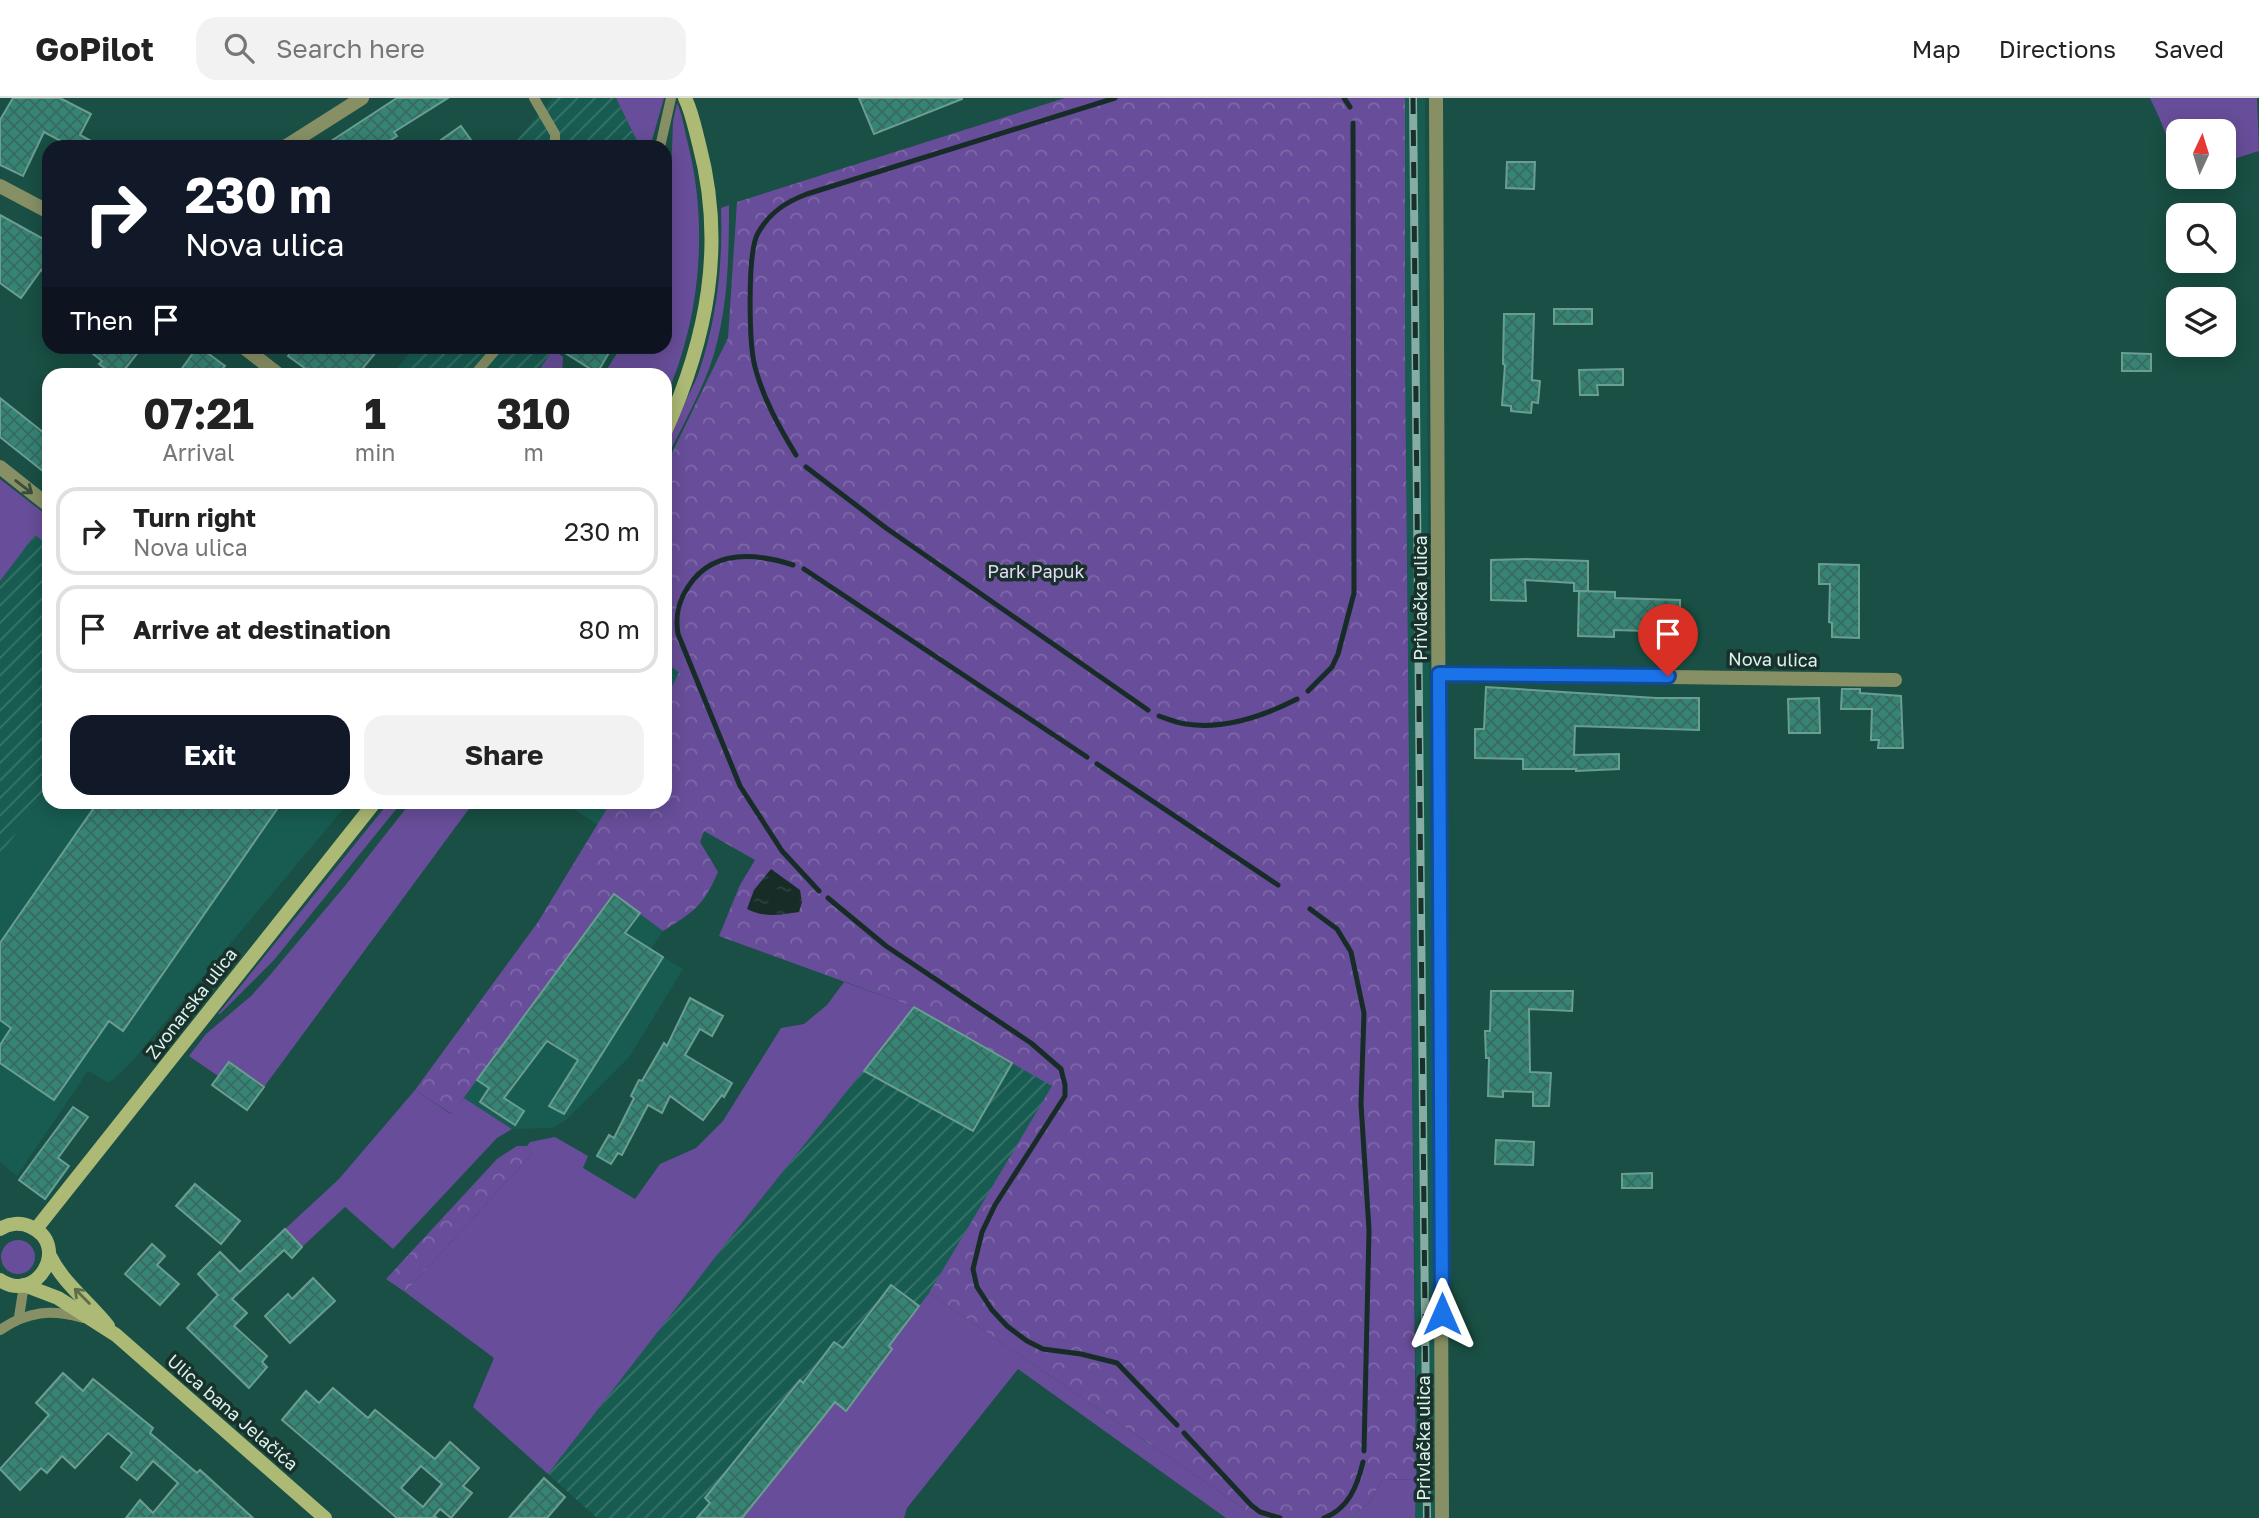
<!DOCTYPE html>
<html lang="en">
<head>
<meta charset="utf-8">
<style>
  :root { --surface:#fff; --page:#f2f2f2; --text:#222; --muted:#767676; --line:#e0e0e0; --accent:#111827 }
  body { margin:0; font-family:"Golos Text",sans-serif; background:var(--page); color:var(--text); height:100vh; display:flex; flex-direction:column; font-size:26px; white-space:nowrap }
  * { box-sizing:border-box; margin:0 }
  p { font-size:23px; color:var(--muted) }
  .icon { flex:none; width:38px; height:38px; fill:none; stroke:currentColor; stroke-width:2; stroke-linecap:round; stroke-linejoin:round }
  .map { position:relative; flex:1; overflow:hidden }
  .sheet { position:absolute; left:42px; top:270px; width:630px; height:441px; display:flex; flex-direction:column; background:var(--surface); border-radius:21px; box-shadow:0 4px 18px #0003 }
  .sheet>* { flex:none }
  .guide { position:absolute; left:42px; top:42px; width:630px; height:214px; border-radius:21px; box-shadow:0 4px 18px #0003; background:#111827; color:#fff; overflow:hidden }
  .needle { width:46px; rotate:4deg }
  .buttons { position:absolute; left:2166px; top:21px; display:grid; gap:14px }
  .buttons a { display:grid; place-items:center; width:70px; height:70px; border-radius:14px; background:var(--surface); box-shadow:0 4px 18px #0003; font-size:35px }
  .pin { position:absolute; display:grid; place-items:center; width:60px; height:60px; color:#fff; margin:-72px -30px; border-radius:50% 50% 50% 0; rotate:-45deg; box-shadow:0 0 7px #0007 }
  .pin .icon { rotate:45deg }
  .me { position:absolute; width:77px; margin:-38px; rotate:0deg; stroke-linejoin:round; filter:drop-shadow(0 0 5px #0008) }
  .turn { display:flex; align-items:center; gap:24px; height:147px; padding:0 28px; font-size:32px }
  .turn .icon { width:91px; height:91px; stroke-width:2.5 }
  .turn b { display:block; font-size:49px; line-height:60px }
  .then { display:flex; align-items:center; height:66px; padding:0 28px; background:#0003; gap:14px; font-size:26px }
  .eta { display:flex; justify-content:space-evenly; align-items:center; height:119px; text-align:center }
  .eta b { font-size:42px; font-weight:700; line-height:49px }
  .primary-button { display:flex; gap:14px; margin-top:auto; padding:14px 28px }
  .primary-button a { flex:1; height:80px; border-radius:21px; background:var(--accent); color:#fff; font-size:28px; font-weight:700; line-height:80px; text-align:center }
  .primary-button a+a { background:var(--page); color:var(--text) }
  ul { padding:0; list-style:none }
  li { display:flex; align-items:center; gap:21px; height:88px; margin:0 14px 10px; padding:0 14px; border:4px solid var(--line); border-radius:21px }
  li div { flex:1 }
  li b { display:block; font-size:26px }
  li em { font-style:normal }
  header { display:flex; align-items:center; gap:42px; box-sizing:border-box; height:98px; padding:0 35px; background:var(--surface); border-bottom:2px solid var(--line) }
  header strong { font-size:33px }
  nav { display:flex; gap:38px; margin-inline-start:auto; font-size:24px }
  .search { width:490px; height:63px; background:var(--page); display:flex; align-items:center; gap:18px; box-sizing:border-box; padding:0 24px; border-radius:21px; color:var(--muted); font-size:26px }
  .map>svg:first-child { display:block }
  .built { fill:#185c51 }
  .industrial { fill:url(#industrial-furrows) }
  .green { fill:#684e9a }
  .forest { fill:url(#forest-crowns) }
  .water { fill:url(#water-ripples) }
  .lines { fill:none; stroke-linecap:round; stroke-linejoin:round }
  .stream { stroke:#182c27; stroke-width:5 }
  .building { fill:url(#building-cross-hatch); stroke:#699e91; stroke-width:2; fill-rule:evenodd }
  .service { stroke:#879065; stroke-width:10 }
  .minor { stroke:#879065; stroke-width:14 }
  .tertiary { stroke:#879065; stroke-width:14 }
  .secondary { stroke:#acba75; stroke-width:14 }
  .rail-casing { stroke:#86ada4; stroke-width:8 }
  .rail { stroke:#1a302b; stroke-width:5; stroke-dasharray:16; stroke-linecap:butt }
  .oneway { stroke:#3b4d3c }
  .oneway2 { stroke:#5c6e4c }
  .route-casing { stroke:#114b97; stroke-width:18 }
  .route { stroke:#1a73e8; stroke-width:12 }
  .labels { text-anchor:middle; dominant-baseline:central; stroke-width:7; stroke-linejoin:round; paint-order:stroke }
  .park-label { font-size:18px; fill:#e1dbf3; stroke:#1a302b }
  .street-label { font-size:18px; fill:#d9f4ed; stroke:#1a302b }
</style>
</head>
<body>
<header>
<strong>GoPilot</strong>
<div class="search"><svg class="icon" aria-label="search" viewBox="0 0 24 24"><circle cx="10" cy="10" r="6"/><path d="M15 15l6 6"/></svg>Search here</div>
<nav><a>Map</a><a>Directions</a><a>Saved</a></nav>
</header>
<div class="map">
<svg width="2259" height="1420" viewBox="0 0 2259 1420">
  <defs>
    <pattern id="industrial-furrows" width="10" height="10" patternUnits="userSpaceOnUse" patternTransform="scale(1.75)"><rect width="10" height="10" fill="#185c51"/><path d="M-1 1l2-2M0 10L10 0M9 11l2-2" fill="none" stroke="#39746a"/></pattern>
    <pattern id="forest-crowns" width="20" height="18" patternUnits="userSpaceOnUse" patternTransform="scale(1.75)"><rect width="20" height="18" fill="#684e9a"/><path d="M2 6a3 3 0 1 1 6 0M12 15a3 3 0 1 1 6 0" fill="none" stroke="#7d68a8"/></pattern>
    <pattern id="water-ripples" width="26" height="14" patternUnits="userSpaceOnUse" patternTransform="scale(1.75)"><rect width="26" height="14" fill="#182c27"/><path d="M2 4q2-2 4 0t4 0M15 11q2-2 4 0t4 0" fill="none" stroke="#2e413c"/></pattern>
    <pattern id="building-cross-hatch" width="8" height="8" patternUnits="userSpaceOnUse" patternTransform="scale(1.75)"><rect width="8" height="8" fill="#358474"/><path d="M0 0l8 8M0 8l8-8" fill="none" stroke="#3a6960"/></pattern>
  </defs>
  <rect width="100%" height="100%" fill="#194f44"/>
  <g class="built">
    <polygon points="1405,0 1425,0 1425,15 1436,1420 1415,1420 1416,1302 1405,257"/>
    <polygon points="665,565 679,574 665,602"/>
    <polygon points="49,691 49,704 349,704 128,968 109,985 88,973 17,1078 0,1064 0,757"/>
    <polygon points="563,704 611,704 598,727"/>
    <polygon points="614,796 663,833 651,851 683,871 630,958 565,1023 552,1030 512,1031 464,1000"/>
  </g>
  <g class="industrial">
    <polygon points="553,0 616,0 640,49 511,49"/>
    <polygon points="416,249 555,249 537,276 392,276"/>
    <polygon points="35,437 49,448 49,691 0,757 0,483"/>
    <polygon points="914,909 1053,988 929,1195 889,1248 892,1251 846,1313 835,1305 742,1420 597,1420 548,1376 730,1140"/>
  </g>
  <g class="green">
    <polygon points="616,0 664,0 650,49 640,49"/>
    <path d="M2150 0H2257L2259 53 2224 64V33H2179V74L2175 75C2172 47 2162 25 2150 0Z"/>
    <path d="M677 5C682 16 684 29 687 42 709 126 701 221 665 301V276H604L621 249 665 248V120L670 106 673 23Z"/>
    <path d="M729 107C729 162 728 219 709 271 697 302 680 333 665 363 665 335 689 301 699 274 717 221 723 165 721 110Z"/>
    <polygon points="553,251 563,259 562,276 537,276"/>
    <polygon points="0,381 49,419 49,448 35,437 0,483"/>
    <polygon points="389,704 402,704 274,862 220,916 218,916"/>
    <polygon points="411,704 474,704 264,989 229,964 218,978 189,958 206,936 251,898 270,877 344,789"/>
    <polygon points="844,884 914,909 730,1140 548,1376 473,1309 494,1260 405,1194 532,1056 527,1048 530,1044 555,1039 588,1058 583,1070 635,1101 660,1066 696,1050 723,1023 781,930 804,926 827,907"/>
    <polygon points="415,992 451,1016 464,1000 512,1031 497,1040 393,1151 345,1109 302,1149 285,1131 339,1081"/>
    <circle cx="18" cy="1159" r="17"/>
    <polygon points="929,1195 1258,1420 1226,1420 1018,1271 907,1410 904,1420 742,1420 835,1304 846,1312 892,1251 889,1248"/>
    <polygon points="1416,1381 1415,1420 1350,1420 1370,1404 1382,1382"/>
  </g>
  <g class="forest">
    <path d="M1065 0H1405V257L1416 1381 1382 1382 1370 1404 1350 1420H1258L929 1195 1052 988 914 909 719 838 740 787 755 762 704 733 700 744 718 774C703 808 695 813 663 833L613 796 452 1016 415 992 538 824 611 704H665V602L679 574 665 565V369L728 240 737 104Z"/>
    <polygon points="517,1048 527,1048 532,1056 405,1194 386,1181 497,1061"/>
  </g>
  <path class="water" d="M771 771 800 792 802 804 799 814C780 817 765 820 747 811L754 792Z"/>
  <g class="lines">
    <g class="stream">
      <polyline points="1344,0 1350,9"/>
      <path d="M796 357C779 329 763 300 755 269 749 246 747 154 758 135 770 114 786 104 807 96L1115 0"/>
      <polyline points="806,369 886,430 1148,612"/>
      <path d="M793 467C756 455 712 451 688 489 678 504 675 518 678 536L740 688 782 753 819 793"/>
      <polyline points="804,471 1087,659"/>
      <polyline points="1308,593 1332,569 1338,556 1354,495 1353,25"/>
      <path d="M1159 618C1168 621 1177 625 1186 626 1224 632 1264 618 1297 601"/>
      <polyline points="1097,666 1278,787"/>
      <polyline points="828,800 886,848 1031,945 1061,971 1065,987 1065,998 995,1107 982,1134 973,1171 977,1189 992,1212 1007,1228 1027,1243 1043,1251 1081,1256 1117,1265 1177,1327"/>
      <polyline points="1310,811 1337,831 1351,854 1364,915 1361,1006 1369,1132 1364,1353"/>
      <polyline points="1184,1335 1251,1407 1260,1414 1280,1420"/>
      <path d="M1324 1420C1348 1411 1357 1389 1363 1364"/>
    </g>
  </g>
  <g class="building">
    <polygon points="13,0 60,0 91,16 80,37 102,49 72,49 44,34 23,78 0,67 0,22"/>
    <polygon points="397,0 448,0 394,34 397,38 380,49 322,49"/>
    <polygon points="859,0 962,0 962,1 874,36"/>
    <polygon points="461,28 476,49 431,49"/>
    <polygon points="1507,64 1535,64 1534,91 1506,90"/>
    <polygon points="0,117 49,144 49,176 41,172 21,200 0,185"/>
    <rect x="1554" y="211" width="38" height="15"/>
    <polygon points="1504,216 1534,216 1532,282 1540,283 1538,305 1532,304 1531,315 1511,313 1511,308 1502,307 1505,267 1503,266"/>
    <polygon points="83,248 143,248 121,276 113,276 99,266 102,263"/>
    <polygon points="198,248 225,268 218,276 178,276"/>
    <polygon points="295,248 381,248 358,276 313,276 288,258"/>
    <polygon points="554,248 613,248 597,275"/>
    <polygon points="2122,255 2151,256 2151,273 2122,273"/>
    <polygon points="1623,271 1623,287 1597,287 1598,297 1580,297 1579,272"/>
    <polygon points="0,300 49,339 49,378 0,339"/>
    <polygon points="1527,461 1588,463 1588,493 1574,493 1574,485 1525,482 1526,503 1491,502 1491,462"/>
    <polygon points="1819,466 1859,467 1859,540 1832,539 1832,525 1829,524 1830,486 1819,486"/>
    <polygon points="1579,493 1615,494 1615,500 1680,502 1680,534 1614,532 1614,539 1578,538"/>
    <polygon points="1486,589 1656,600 1699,600 1699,632 1575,628 1574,657 1619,656 1619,671 1576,673 1576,671 1523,671 1523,661 1475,660 1475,631 1484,631"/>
    <polygon points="1842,591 1860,591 1860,595 1901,598 1903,650 1878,650 1879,642 1871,642 1872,611 1841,611"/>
    <polygon points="1819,600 1820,635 1789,635 1788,601"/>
    <polygon points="98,704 282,704 123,933 109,923 54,1002 0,965 0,947 11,930 0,922 0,845"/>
    <polygon points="614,796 640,815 625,835 663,859 564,1016 549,1008 578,962 547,943 504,1000 524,1013 515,1027 480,1004 489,990 477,982"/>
    <polygon points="1491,893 1573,893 1572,913 1529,911 1530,974 1551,975 1549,1008 1533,1008 1533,994 1503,993 1503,999 1488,998 1489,960 1486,960 1485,933 1490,933"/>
    <polygon points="690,900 723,918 712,938 700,931 685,957 732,985 724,999 722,997 703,1022 670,998 662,1015 648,1007 622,1057 618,1055 611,1066 597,1058 609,1037 614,1040 634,1000 631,998 639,982 642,983 664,945 667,948"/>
    <polygon points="914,909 1012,965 973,1033 864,973"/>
    <polygon points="229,964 264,989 247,1012 212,987"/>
    <polygon points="73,1009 88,1019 58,1060 69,1068 45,1101 19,1082"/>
    <polygon points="1496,1042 1534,1044 1533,1067 1495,1066"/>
    <polygon points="1652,1075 1652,1090 1622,1090 1622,1076"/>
    <polygon points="195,1086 240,1123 221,1146 176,1108"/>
    <polygon points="285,1131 302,1149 292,1160 284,1152 232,1201 247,1215 234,1228 267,1258 262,1264 267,1269 249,1290 187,1230 218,1197 198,1176 220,1154 240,1174"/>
    <polygon points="152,1146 165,1158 157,1167 179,1186 160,1207 125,1176"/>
    <polygon points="313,1180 335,1203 290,1245 265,1218 288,1196 292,1201"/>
    <polygon points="891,1187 919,1208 889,1248 892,1251 846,1313 835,1304 742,1420 697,1420 710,1405 705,1400 800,1282 803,1285 834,1244 843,1250"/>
    <polygon points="63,1275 83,1293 93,1281 153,1330 150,1335 197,1375 200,1372 253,1420 126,1420 140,1402 153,1415 178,1385 153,1363 137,1382 121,1369 132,1355 108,1335 75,1370 62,1358 47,1375 41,1370 20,1392 0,1371 49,1317 36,1305"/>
    <path d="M333 1290 368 1320 375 1312 435 1361 450 1344 479 1370 463 1388 472 1395 451 1420 440 1411 434 1418 437 1420H397L282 1322 306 1293 319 1305ZM421 1368 442 1386 423 1409 401 1390Z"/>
    <polygon points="544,1380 565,1399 547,1420 509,1420"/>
  </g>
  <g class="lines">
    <g class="service">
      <polyline points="534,0 555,36 555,42 552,49"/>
      <polyline points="660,49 671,0"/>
      <polyline points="475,276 499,248"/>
      <polyline points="19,1219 24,1187"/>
      <path d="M0 1232C28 1213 51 1211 83 1220"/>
    </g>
    <g class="minor">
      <polyline points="1436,0 1442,1420"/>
      <polyline points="242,248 278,276"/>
      <polyline points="0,369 49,408"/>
      <polyline points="1439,576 1895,582"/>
    </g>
    <g class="tertiary">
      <polyline points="285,49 362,0"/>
      <polyline points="0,88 49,114"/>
    </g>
    <g class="secondary">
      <path d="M665 334C707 241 726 147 699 46 695 31 692 14 685 0"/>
      <path d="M0 1131C9 1125 21 1124 31 1129 71 1147 37 1207 0 1182"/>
      <polyline points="36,1131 375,704"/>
      <path d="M50 1158C63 1185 89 1204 108 1228"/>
      <polyline points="24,1187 58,1200 116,1237 325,1420"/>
    </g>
    <defs>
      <polyline id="rail" points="1413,0 1427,1420"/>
    </defs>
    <use href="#rail" class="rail-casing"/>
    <use href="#rail" class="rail"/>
  </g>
  <defs><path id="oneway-shaft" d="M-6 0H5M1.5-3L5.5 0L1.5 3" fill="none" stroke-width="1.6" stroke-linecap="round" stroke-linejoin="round" transform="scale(1.75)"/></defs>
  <use class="oneway" href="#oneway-shaft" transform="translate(24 389) rotate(38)"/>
  <use class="oneway2" href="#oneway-shaft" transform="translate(82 1198) rotate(-135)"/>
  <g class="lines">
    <defs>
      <polyline id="route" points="1442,1216 1439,576 1668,578"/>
    </defs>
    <use href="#route" class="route-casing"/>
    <use href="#route" class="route"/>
  </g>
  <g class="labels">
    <g class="park-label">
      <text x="1036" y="473">Park Papuk</text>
    </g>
    <g class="street-label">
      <text transform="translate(1420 500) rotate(-90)">Privlačka ulica</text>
      <text transform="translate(1773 561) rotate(1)">Nova ulica</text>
      <text transform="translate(191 905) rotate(-52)">Zvonarska ulica</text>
      <text transform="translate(233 1314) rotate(41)">Ulica bana Jelačića</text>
      <text transform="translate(1423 1340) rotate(-90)">Privlačka ulica</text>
    </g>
  </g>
</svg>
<div class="buttons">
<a><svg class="needle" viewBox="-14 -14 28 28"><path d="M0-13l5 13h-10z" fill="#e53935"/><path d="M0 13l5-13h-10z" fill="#767676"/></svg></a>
<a><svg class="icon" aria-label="search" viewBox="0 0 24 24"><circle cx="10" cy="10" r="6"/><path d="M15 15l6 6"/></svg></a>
<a><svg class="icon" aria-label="layers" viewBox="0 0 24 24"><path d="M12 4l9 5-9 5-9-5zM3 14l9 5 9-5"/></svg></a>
</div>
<div class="pin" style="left:1668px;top:578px;background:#d93025"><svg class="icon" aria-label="arrive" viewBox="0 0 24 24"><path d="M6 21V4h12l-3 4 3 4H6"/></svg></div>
<svg class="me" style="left:1442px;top:1216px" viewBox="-20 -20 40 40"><path d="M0-17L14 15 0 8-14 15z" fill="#1a73e8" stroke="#fff" stroke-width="4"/></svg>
<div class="guide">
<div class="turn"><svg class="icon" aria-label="right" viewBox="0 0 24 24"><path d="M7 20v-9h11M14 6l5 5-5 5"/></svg><div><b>230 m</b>Nova ulica</div></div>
<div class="then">Then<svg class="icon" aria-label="arrive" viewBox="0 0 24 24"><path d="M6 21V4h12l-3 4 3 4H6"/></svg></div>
</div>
<section class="sheet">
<div class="eta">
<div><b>07:21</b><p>Arrival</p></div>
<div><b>1</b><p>min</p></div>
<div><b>310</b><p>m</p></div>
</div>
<ul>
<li><svg class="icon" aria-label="right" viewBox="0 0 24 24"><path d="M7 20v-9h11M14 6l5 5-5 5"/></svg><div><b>Turn right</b><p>Nova ulica</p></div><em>230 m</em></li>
<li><svg class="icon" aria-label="arrive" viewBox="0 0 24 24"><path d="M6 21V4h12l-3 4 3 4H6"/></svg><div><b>Arrive at destination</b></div><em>80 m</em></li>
</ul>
<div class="primary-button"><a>Exit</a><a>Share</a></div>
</section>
</div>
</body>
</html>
